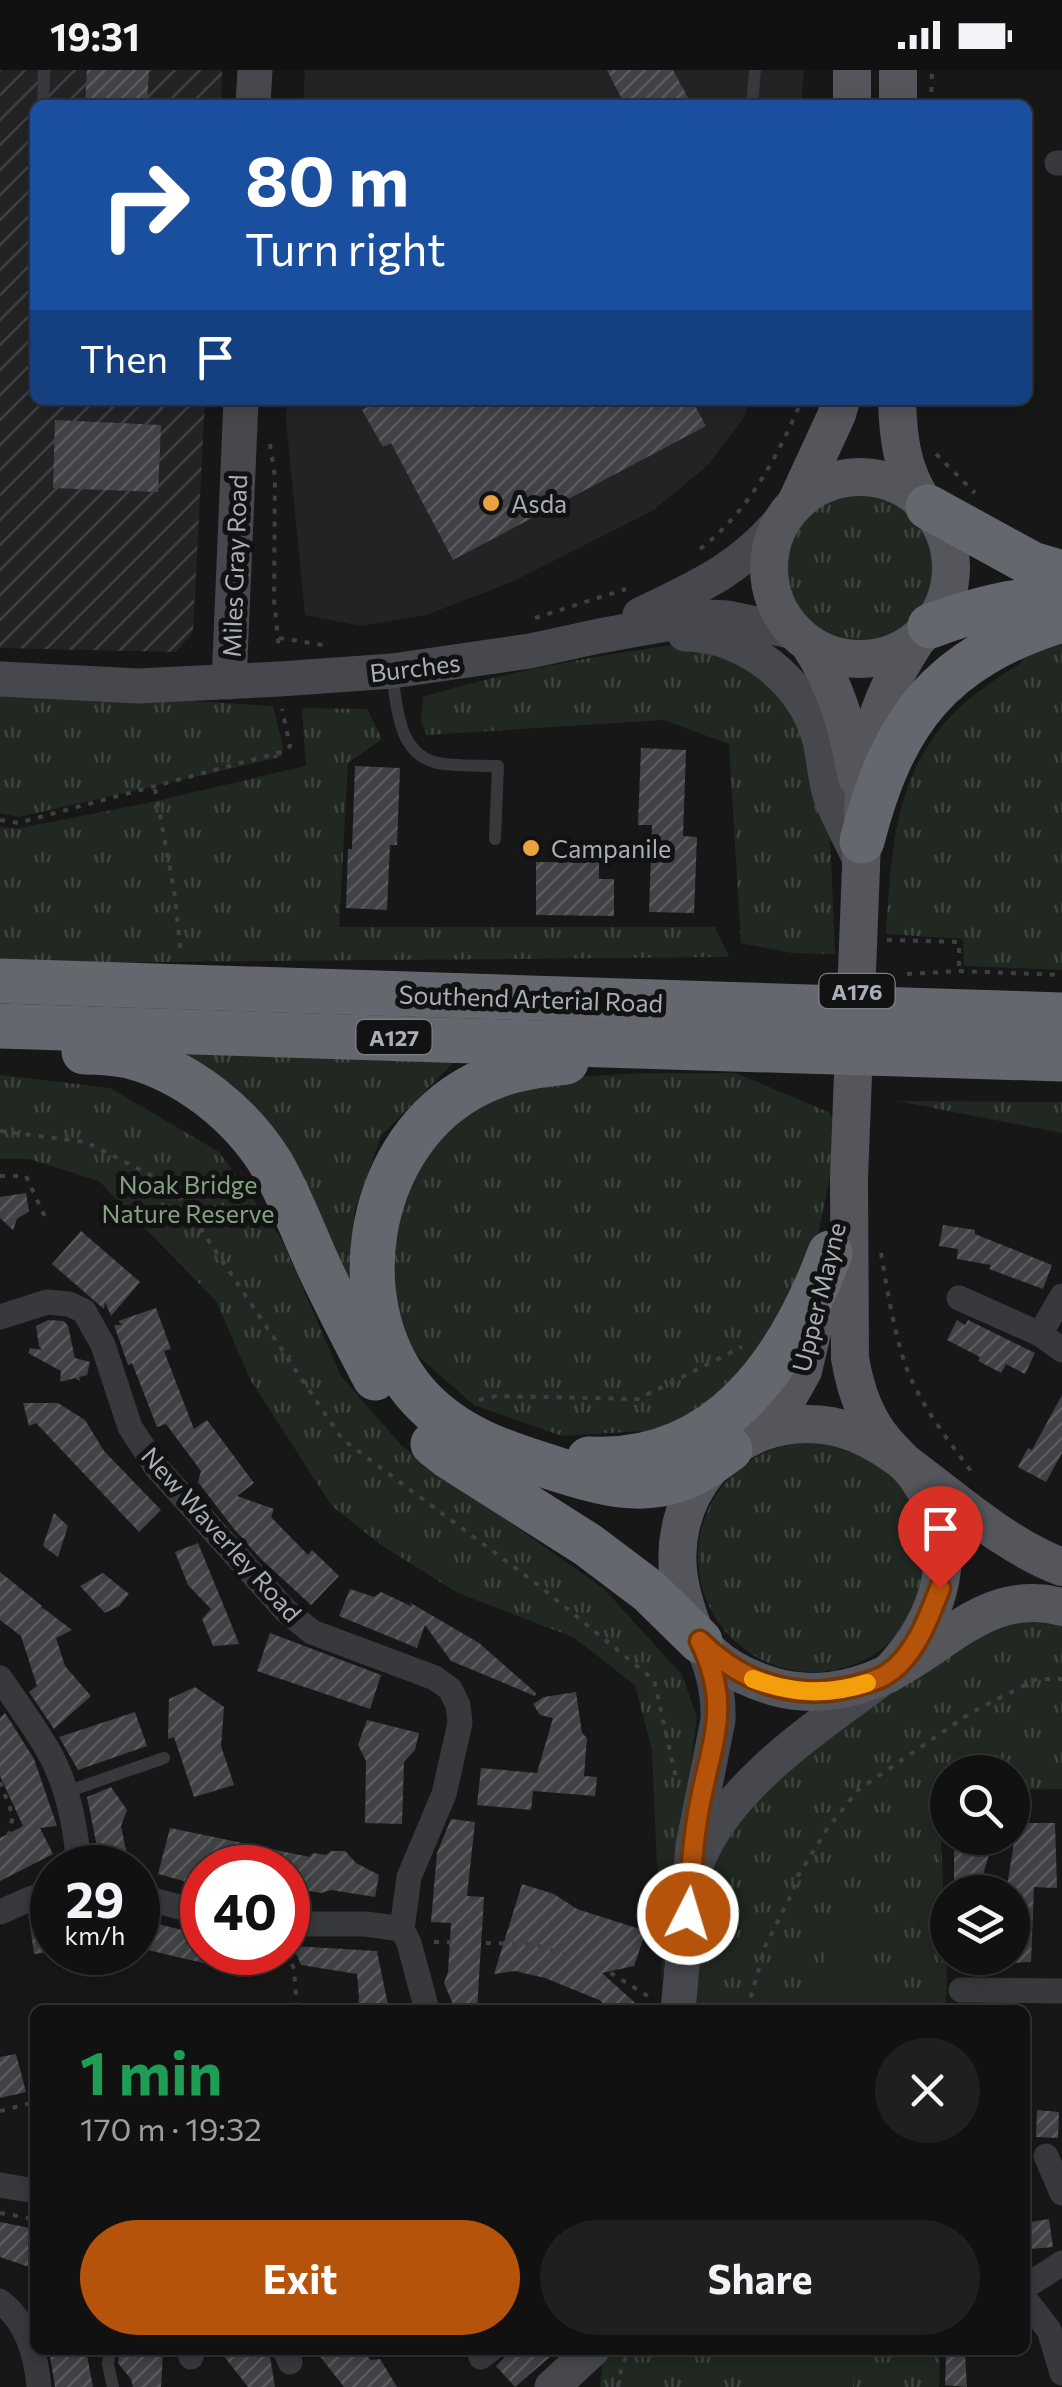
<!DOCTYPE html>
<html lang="en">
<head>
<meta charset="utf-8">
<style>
  :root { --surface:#111112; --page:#1e1f20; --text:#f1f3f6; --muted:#9c9d9f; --line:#303132; --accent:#b45309 }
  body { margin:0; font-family:Commissioner,sans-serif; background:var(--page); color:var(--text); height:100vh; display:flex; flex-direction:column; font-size:38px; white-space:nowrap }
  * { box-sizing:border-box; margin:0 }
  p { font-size:32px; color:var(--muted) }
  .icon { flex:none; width:55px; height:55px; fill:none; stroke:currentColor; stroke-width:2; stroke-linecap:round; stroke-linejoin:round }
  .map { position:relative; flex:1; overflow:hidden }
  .side { position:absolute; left:30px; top:1935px; width:1000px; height:350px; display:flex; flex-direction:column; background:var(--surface); border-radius:15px; box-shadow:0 5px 15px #0003,0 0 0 2px var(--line) }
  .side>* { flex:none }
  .guide { position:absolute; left:30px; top:30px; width:1002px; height:305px; border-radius:15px; box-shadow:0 5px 15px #0003,0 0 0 2px var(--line); background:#1a4fa0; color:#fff; overflow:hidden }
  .controls { position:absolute; left:930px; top:1685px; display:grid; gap:20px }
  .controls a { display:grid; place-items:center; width:100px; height:100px; border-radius:50%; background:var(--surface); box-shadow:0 5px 15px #0003,0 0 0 2px var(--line); font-size:50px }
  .speed { position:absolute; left:30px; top:1775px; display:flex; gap:20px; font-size:50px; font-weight:700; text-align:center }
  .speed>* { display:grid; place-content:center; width:130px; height:130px; border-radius:50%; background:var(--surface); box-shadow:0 5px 15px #0003,0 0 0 2px var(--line); line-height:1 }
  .speed small { font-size:25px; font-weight:400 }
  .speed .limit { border:15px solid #d22; background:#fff; color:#111 }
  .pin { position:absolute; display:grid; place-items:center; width:85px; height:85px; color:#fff; margin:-102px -42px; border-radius:50% 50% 50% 0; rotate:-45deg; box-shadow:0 0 10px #0007 }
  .pin .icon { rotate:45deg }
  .me { position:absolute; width:110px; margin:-55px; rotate:5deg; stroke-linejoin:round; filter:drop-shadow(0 0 8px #0008) }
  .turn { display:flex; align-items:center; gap:35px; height:210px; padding:0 50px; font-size:45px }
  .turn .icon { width:130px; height:130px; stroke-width:2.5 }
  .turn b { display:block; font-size:70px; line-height:85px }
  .then { display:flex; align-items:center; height:95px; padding:0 50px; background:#0003; gap:20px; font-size:38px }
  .round { display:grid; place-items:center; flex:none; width:105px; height:105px; border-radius:52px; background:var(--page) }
  .summary { display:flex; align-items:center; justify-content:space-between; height:170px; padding:0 50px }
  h1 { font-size:60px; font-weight:700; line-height:75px; color:#1e9e55 }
  .primary-button { display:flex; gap:20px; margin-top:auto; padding:20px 50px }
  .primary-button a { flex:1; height:115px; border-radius:60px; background:var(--accent); color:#fff; font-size:40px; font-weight:700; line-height:115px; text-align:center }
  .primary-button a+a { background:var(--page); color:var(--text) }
  .status { display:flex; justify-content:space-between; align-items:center; height:70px; padding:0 50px; background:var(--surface); direction:ltr }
  .status svg { height:28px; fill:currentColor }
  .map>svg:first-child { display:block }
  .built { fill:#232325 }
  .industrial { fill:url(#industrial-furrows) }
  .grass { fill:url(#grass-tufts) }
  .pitch { fill:#212821 }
  .building { fill:url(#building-hatch) }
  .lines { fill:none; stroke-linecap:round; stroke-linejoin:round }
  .path { stroke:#3e4044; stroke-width:4; stroke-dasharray:5 8; stroke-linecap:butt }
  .lane { stroke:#38393d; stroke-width:12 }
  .street { stroke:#38393d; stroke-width:25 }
  .secondary { stroke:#46484d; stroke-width:35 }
  .primary { stroke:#54565c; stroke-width:38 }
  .highway { stroke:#64676e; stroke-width:45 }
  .route-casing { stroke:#753606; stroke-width:25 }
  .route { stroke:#b45309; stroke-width:18 }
  .slow { stroke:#f59e0b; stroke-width:18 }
  .poi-dot { fill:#e9a23e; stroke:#121213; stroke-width:4 }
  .labels { text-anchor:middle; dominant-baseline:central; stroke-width:10; stroke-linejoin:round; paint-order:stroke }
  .shield { fill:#121213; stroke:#7c8086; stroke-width:2.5 }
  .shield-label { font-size:22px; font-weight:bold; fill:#a9afb8 }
  .poi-label { font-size:25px; fill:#a9afb8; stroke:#121213; text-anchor:start }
  .street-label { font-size:25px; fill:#a9afb8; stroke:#121213 }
  .park-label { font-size:25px; fill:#82a281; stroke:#121213 }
</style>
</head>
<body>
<div class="status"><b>19:31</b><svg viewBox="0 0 49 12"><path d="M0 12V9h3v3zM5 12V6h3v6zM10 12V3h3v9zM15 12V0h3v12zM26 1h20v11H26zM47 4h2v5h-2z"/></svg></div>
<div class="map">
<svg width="1062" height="2317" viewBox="0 0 1062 2317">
  <defs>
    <pattern id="industrial-furrows" width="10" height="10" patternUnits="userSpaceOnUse" patternTransform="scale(2.5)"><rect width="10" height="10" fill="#232325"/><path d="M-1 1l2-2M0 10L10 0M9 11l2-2" fill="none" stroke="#404043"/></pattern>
    <pattern id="grass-tufts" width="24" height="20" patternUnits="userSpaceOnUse" patternTransform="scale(2.5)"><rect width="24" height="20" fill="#212821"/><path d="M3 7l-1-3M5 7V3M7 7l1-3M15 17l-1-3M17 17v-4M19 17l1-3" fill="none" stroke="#3e453f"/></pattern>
    <pattern id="building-hatch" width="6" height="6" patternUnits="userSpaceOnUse" patternTransform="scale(2.5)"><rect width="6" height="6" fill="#414245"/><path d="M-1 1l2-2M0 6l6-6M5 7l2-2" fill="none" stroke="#5a5b5e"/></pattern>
  </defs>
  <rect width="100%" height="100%" fill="#171718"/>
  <g class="built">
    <polygon points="305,0 804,0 801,35 303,35"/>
    <polygon points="287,330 751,330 743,349 707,396 654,440 512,512 426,545 360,556 305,545 286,350"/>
  </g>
  <polygon class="industrial" points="0,0 222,0 221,35 35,35 35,330 205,330 193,562 176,582 0,578"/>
  <g class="grass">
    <circle cx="860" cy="497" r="75"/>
    <path d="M1062 569V900L964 896 963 869 886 864C892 778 893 701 960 637 979 619 1001 606 1022 592L1019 584Z"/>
    <path d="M672 575 747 593 802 651 830 764 835 884 792 883 741 873 729 674 664 650 427 665 421 651 423 627C504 602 589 587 672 575Z"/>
    <polygon points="0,619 273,636 283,677 281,687 19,747 0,743"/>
    <polygon points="302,638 367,639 382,669 348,693 339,857 715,857 729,887 35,893 0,891 0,756 15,759 143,734 306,696"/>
    <polygon points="157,961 459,987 381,1066 354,1144 353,1225"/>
    <polygon points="642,1003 736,1003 828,1042 840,1057 813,1189 761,1293 674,1359 562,1366 474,1335 409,1278 380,1205 406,1094 506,1011"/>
    <polygon points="0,1005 110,1018 219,1082 282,1170 341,1306 402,1376 604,1519 682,1605 697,1647 662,1912 652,1680 635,1615 573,1567 458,1523 381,1475 332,1436 251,1311 216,1231 99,1111 29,1089 0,1089"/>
    <polygon points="897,1031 1062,1032 1062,1063"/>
    <circle cx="813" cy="1487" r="115"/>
    <polygon points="1062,1549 1062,1719 1013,1720 1012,1702 948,1702 947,1721 939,1722 947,1908 946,1940 692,1940 707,1811 727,1765 762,1721 857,1647 991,1554"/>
    <polygon points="611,2280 940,2280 939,2317 600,2317 602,2296"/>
  </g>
  <g class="pitch">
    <polygon points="867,1834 873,1940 817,1940 836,1837"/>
    <polygon points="754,2280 856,2280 853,2317 747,2317"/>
  </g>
  <g class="building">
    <polygon points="87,0 149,0 147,35 85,35"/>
    <polygon points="607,0 673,0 692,35 625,35"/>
    <polygon points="381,330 692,330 706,356 453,490 391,373 383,377 362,340"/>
    <polygon points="55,350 161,355 158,422 53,418"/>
    <polygon points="641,678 686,680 683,766 697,767 694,843 649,842 652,755 638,755"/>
    <polygon points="355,696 400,698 397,775 390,775 387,840 346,838 348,779 352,779"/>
    <polygon points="556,781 584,782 584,792 599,792 599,809 614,809 614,846 536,845 536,792 556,792"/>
    <polygon points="26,1123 29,1141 17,1149 13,1160 0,1148 0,1127"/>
    <polygon points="943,1155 975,1160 975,1164 1052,1195 1043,1219 989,1199 991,1195 957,1189 958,1179 939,1176"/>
    <polygon points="81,1161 140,1212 111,1246 105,1232 104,1239 52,1194"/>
    <polygon points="156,1238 171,1279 164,1281 194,1359 207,1350 254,1413 237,1426 274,1439 271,1447 308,1485 312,1480 339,1506 311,1535 260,1488 234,1459 198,1412 201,1401 166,1354 157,1357 132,1293 128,1295 114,1255 122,1255 118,1251"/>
    <polygon points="48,1250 64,1251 68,1256 75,1288 90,1292 87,1305 79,1307 80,1311 75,1308 60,1312 61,1301 28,1283 30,1278 42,1280 39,1276 36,1256"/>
    <polygon points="957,1250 965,1255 968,1250 1035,1283 1025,1304 1006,1294 1001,1303 978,1291 980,1287 947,1270"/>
    <polygon points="1062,1325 1062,1383 1046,1412 1018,1397 1028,1378 1032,1380"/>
    <polygon points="23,1333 58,1333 85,1350 104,1381 161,1440 139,1462 36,1353 29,1356"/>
    <polygon points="54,1443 68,1456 58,1487 43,1476"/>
    <polygon points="198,1473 234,1561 239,1574 213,1576 202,1549 211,1539 188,1515 175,1482"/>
    <polygon points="0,1502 42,1536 41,1539 43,1538 72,1560 56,1568 65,1596 91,1626 54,1659 29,1622 37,1616 21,1566 0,1550"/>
    <polygon points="103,1503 129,1524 119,1536 105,1543 80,1516"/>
    <polygon points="350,1519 374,1527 381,1522 413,1537 409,1532 479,1573 536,1623 535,1626 451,1591 425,1555 417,1578 339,1546"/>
    <polygon points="270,1563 381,1605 370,1639 257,1601"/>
    <polygon points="195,1617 224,1637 221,1676 234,1715 194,1727 174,1667 168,1669 169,1629"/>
    <polygon points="576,1622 582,1663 587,1668 584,1706 597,1707 595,1726 533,1721 531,1740 477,1735 481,1698 537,1703 553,1648 540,1645 533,1634 544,1627"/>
    <polygon points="135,1642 147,1676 78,1700 59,1667"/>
    <polygon points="5,1643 34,1689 57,1756 40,1758 53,1784 0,1811 0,1768 23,1756 0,1706 0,1648"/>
    <polygon points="367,1650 419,1663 415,1680 404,1692 402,1754 365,1753 366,1691 358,1675"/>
    <polygon points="111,1717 127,1740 121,1756 126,1781 99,1787 87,1727"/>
    <polygon points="451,1749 475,1752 467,1826 484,1827 477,1940 456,1940 452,1932 444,1913 448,1902 451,1853 431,1852 437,1783"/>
    <polygon points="1027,1753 1055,1753 1057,1818 1034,1817 1031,1892 1012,1893 1012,1822 1006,1822 1016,1760 1025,1759"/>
    <polygon points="170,1758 310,1787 313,1783 326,1785 331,1781 345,1781 356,1793 379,1805 375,1827 331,1820 321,1823 297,1819 288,1821 288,1798 202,1798 202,1816 158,1804"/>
    <polygon points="954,1768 994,1768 978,1822 954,1822"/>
    <polygon points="522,1814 554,1824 577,1839 646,1861 634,1896 602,1903 643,1940 612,1940 599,1930 545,1908 515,1901 494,1904"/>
    <polygon points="146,1851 202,1865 202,1882 248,1882 242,1902 139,1878"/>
    <polygon points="52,1853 52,1882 34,1884 30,1855"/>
    <polygon points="293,1876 377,1881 389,1940 358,1940 359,1927 357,1904 301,1895"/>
    <polygon points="16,1984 26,2022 0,2028 0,1987"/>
    <polygon points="1037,2040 1059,2042 1058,2068 1036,2067"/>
    <polygon points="1049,2149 1053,2177 1031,2179 1025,2164 1025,2153"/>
    <polygon points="0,2152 35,2159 35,2199 0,2187"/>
    <polygon points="49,2280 86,2280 93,2317 55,2317"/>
    <polygon points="120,2280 163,2280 161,2317 133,2317 131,2309 118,2293"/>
    <polygon points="219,2280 269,2280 275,2317 248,2317"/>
    <polygon points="315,2280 360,2280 371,2290 380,2289 397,2317 344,2317"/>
    <polygon points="506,2280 558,2280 515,2317 496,2296 505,2287"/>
    <polygon points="965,2283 967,2317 945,2315 946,2284"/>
  </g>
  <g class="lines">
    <g class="path">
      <polyline points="931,35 932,0"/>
      <polyline points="270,374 275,407 274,530 279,579"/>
      <polyline points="936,384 975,423"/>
      <path d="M700 479C750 440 777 387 802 330"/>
      <polyline points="535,548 626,519"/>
      <polyline points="279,568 323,575"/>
      <polyline points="155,719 174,820 181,883"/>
      <polyline points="0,750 18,753 285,681 290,676 282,639"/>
      <polyline points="887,870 959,872 959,901"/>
      <polyline points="907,904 959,901 1062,905"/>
      <polyline points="0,1061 86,1072 172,1116 342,1369 537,1514 654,1610 676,1708"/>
      <polyline points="0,1106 26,1106 45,1147"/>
      <path d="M881 1183C887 1219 893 1256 904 1291 919 1334 948 1370 974 1405"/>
      <polyline points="479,1330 496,1326 638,1329 742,1277"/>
      <polyline points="0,1712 13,1746 9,1764 0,1768"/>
      <polyline points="434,1872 532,1874 596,1894 651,1928"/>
      <polyline points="287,1882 294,1899 297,1940"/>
      <polyline points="747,1940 765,1877 792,1823 798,1806 827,1759 858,1720 972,1642 1037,1609 1062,1609"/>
      <polyline points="0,2041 35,2032"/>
      <polyline points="0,2143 35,2149"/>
      <polyline points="618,2317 622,2295 631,2280"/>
    </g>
    <g class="lane">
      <polyline points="43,35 44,0"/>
      <polyline points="752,35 755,0"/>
      <path d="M392 604C397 634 397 681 434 692 452 697 479 695 498 696L495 769"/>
      <polyline points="66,1722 164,1688"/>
      <polyline points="110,2280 108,2294 113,2317"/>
    </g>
    <g class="street">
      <polyline points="1057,93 1062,93"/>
      <polyline points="959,1228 1040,1264 1062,1280"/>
      <polyline points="0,1247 47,1232 69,1234 84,1241 103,1275 130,1357 156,1397 286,1541 312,1562 435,1608 450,1619 458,1635 460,1653 444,1724 409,1807 402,1859"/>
      <polyline points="1040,1264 1062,1226"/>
      <path d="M0 1608C15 1630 31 1652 45 1675 67 1711 76 1756 79 1798"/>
      <polyline points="138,1826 202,1843"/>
      <polyline points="0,1842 30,1829 52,1822"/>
      <polyline points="288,1854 366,1854 402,1859"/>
      <polyline points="402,1859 409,1873 427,1940"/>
      <polyline points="961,1920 1062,1921"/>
      <polyline points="1046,2086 1062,2123"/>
      <polyline points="0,2115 35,2121"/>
      <polyline points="1025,2217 1062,2193"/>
      <polyline points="1025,2229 1049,2260 1062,2303"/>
      <path d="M0 2231C27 2252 36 2284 39 2317"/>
      <polyline points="190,2280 191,2287"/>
      <polyline points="285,2280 290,2292"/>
      <polyline points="481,2287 490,2280"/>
    </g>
    <g class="secondary">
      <polyline points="253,35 255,0"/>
      <path d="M640 545C698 517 741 499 783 448"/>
      <path d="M685 564C745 565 802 609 819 667 824 684 824 703 829 721 836 745 851 769 861 792"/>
      <polyline points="0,609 138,616 280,609 392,601 530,581 599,566 705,547 728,548 794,562"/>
      <polyline points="229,612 241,330"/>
      <path d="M698 1790C728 1715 817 1657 879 1611"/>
      <path d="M678 1940 693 1776 718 1650C719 1621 713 1597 700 1571"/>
      <polyline points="552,2317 592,2280"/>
    </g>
    <g class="primary">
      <polyline points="852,35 852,0"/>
      <polyline points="898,35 898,0"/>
      <path d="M897 330C898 367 902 402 924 433"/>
      <circle cx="860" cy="498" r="91"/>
      <polyline points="796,433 837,344 841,330"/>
      <path d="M809 574C837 616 848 659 857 708"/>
      <polyline points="748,1363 786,1331 803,1301 819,1232"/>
      <path d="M1062 1497C1012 1478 971 1443 929 1411 899 1388 869 1363 831 1356 730 1339 656 1432 683 1527 687 1542 691 1557 699 1569 715 1594 748 1609 775 1617 811 1627 851 1621 885 1605 946 1576 987 1517 1062 1537"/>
      <path d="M888 1604C941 1549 965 1475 917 1407 908 1394 896 1385 886 1373 865 1349 855 1319 850 1288L849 1108 865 694C876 643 888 614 917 569"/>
    </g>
    <g class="highway">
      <polyline points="928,437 1032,494 1062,503"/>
      <path d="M930 556C974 540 1015 529 1062 528"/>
      <path d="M862 771C893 650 940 588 1062 550"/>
      <polyline points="0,911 1062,945"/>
      <path d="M0 956C354 966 708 980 1062 989"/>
      <path d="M84 982C99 982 114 983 129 986 187 1001 241 1044 272 1095 291 1128 304 1164 320 1199 337 1235 356 1272 375 1308"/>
      <path d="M566 992C528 996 498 1001 465 1021 364 1082 340 1241 420 1328 456 1367 504 1383 553 1398 599 1413 646 1427 692 1404 706 1398 718 1387 730 1379"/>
      <polyline points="433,1374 448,1386 588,1475 649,1521 700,1571"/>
      <path d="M589 1389C719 1396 789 1292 830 1183"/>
    </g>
  </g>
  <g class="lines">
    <defs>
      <path id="route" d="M688 1844C691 1810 692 1777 698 1744 709 1676 734 1639 700 1571 740 1611 794 1631 850 1617 862 1614 877 1611 887 1604 915 1586 929 1547 940 1518"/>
    </defs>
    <use href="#route" class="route-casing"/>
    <use href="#route" class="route"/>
    <path class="slow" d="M753 1609C791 1623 827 1626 867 1613"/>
  </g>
  <g class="poi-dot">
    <circle cx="491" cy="433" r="10"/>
    <circle cx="531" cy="778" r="10"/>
  </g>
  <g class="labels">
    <g class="shield">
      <rect x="819.5" y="904" width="75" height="34" rx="8"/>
      <rect x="356.5" y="950" width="75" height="34" rx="8"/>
    </g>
    <g class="shield-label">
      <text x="857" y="921">A176</text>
      <text x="394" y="967">A127</text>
    </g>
    <g class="poi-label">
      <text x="511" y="433">Asda</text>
      <text x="551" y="778">Campanile</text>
    </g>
    <g class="street-label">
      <text transform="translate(234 496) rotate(-88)">Miles Gray Road</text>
      <text transform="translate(415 597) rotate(-7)">Burches</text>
      <text transform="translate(531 928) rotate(2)">Southend Arterial Road</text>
      <text transform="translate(818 1227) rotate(-76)">Upper Mayne</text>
      <text transform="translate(222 1464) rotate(48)">New Waverley Road</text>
    </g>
    <g class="park-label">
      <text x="188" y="1114">Noak Bridge<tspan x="188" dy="29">Nature Reserve</tspan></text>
    </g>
  </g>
</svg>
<div class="controls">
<a><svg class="icon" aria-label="search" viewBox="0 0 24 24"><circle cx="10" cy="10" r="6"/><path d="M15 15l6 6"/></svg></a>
<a><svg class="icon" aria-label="layers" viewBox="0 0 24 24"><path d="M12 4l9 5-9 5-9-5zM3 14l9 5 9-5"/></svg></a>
</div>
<div class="speed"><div>29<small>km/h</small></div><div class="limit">40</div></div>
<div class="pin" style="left:940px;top:1518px;background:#d93025"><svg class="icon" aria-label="arrive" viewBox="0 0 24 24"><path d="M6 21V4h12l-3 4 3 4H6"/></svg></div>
<svg class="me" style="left:688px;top:1844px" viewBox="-20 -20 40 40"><circle r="17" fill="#b45309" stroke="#fff" stroke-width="3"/><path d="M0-11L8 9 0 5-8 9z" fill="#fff"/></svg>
<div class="guide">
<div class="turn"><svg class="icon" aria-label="right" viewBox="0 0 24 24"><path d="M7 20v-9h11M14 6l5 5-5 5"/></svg><div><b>80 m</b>Turn right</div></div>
<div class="then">Then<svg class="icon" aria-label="arrive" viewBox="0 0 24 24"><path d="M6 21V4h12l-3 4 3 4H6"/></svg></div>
</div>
<section class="side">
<div class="summary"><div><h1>1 min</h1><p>170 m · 19:32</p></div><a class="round"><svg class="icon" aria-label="close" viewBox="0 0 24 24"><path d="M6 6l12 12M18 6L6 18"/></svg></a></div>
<div class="primary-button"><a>Exit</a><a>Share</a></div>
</section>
</div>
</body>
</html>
